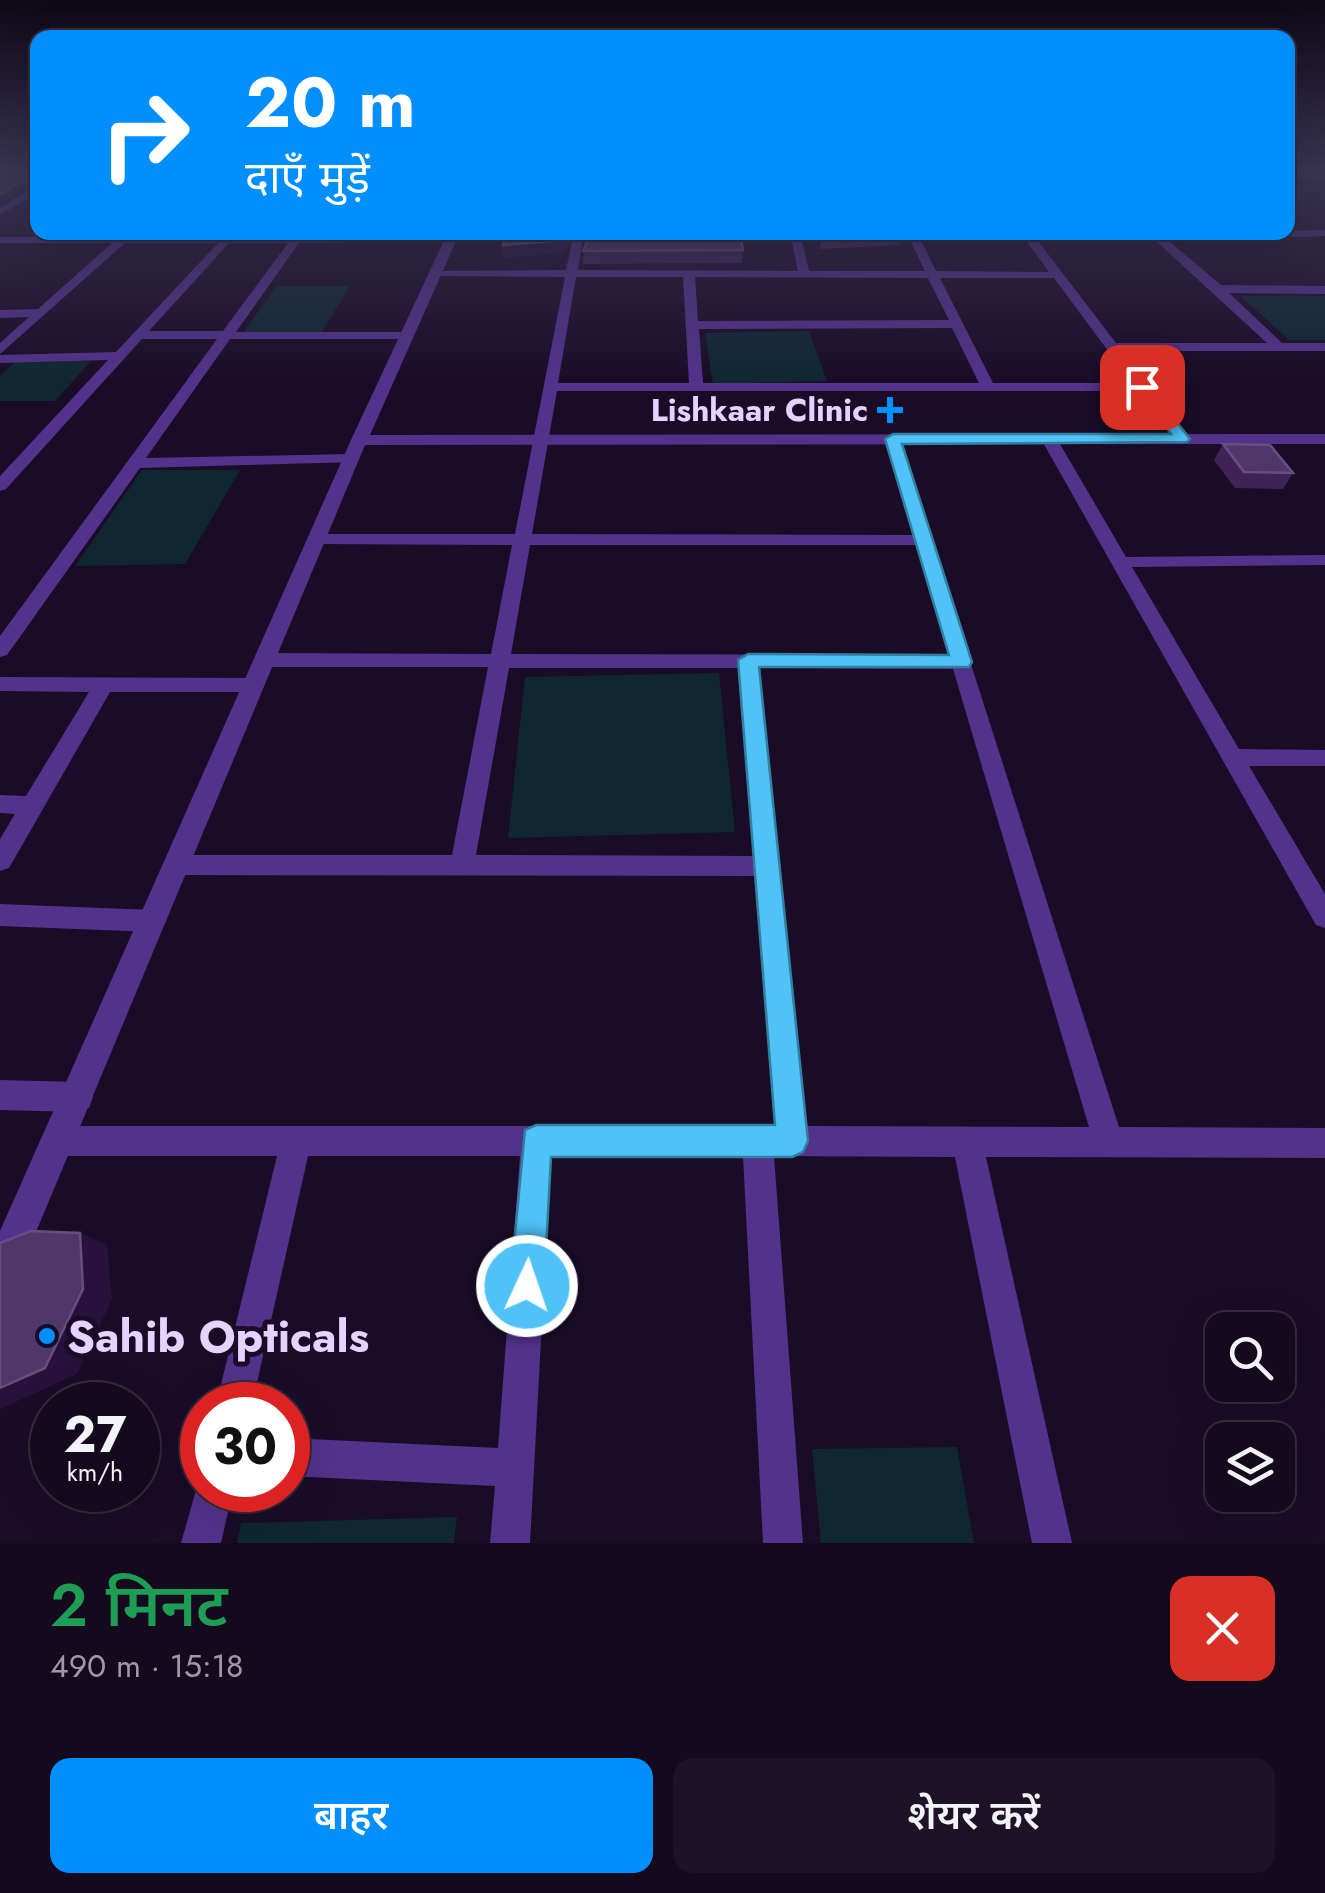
<!DOCTYPE html>
<html lang="hi">
<head>
<meta charset="utf-8">
<style>
  :root { --surface:#14091d; --page:#1d1226; --text:#f1f3f6; --muted:#9d9aa4; --line:#332a3b; --accent:#008ffd }
  body { margin:0; font-family:Jost,"Noto Sans Devanagari",sans-serif; background:var(--page); color:var(--text); height:100vh; display:flex; flex-direction:column; font-size:38px; white-space:nowrap }
  * { box-sizing:border-box; margin:0 }
  p { font-size:32px; color:var(--muted) }
  .icon { flex:none; width:55px; height:55px; fill:none; stroke:currentColor; stroke-width:2; stroke-linecap:round; stroke-linejoin:round }
  .map { position:relative; height:1543px; overflow:hidden }
  .sheet { display:flex; flex-direction:column; background:var(--surface); flex:1 }
  .sheet>* { flex:none }
  .guide { position:absolute; left:30px; top:30px; width:1265px; height:210px; border-radius:20px; box-shadow:0 10px 40px #0002,0 0 0 2px var(--line); background:#008ffd; color:#fff; overflow:hidden }
  .fabs { position:absolute; left:1205px; top:1312px; display:grid; gap:20px }
  .fabs a { display:grid; place-items:center; width:90px; height:90px; border-radius:20px; background:var(--surface); box-shadow:0 10px 40px #0002,0 0 0 2px var(--line); font-size:50px }
  .speed { position:absolute; left:30px; top:1382px; display:flex; gap:20px; font-size:50px; font-weight:700; text-align:center }
  .speed>* { display:grid; place-content:center; width:130px; height:130px; border-radius:50%; background:var(--surface); box-shadow:0 10px 40px #0002,0 0 0 2px var(--line); line-height:1 }
  .speed small { font-size:25px; font-weight:400 }
  .speed .limit { border:15px solid #d22; background:#fff; color:#111 }
  .pin { position:absolute; display:grid; place-items:center; width:85px; height:85px; color:#fff; margin:-42px; border-radius:20px; box-shadow:0 5px 15px #0006 }
  .me { position:absolute; width:110px; margin:-55px; rotate:3deg; stroke-linejoin:round; filter:drop-shadow(0 0 8px #0008) }
  .turn { display:flex; align-items:center; gap:35px; height:210px; padding:0 50px; font-size:45px }
  .turn .icon { width:130px; height:130px; stroke-width:2.5 }
  .turn b { display:block; font-size:70px; line-height:85px }
  .round { display:grid; place-items:center; flex:none; width:105px; height:105px; border-radius:20px; background:var(--page) }
  .head { display:flex; align-items:center; justify-content:space-between; height:170px; padding:0 50px }
  h1 { font-size:60px; font-weight:600; line-height:75px; color:#1e9e55 }
  .cta { display:flex; gap:20px; margin-top:auto; padding:20px 50px }
  .cta a { flex:1; height:115px; border-radius:20px; background:var(--accent); color:#fff; font-size:40px; font-weight:600; line-height:115px; text-align:center }
  .cta a+a { background:var(--page); color:var(--text) }
  .map>svg:first-child { display:block }
  .green { fill:#0f2731 }
  .lines { fill:none; stroke-linecap:round; stroke-linejoin:round }
  .minor { fill:#53328b; fill-rule:evenodd }
  .tertiary { fill:#53328b; fill-rule:evenodd }
  .wall { fill:#3f2357 }
  .shaded-wall { fill:#28123c }
  .building { fill:#513669; stroke:#684e80; stroke-width:2.5 }
  .route { fill:#4fc3f7; stroke:#337fa1; stroke-width:2.5 }
  .poi-dot { fill:#008ffd; stroke:#1a0c27; stroke-width:4 }
  .labels { text-anchor:middle; dominant-baseline:central; stroke-width:10; stroke-linejoin:round; paint-order:stroke }
  .far-poi-label { font-size:32px; font-weight:bold; fill:#e6d2ff; stroke:#1a0c27; text-anchor:end }
  .near-poi-label { font-size:45px; font-weight:bold; fill:#e6d2ff; stroke:#1a0c27; text-anchor:start }
</style>
</head>
<body>
<div class="map">
<svg width="1325" height="1543" viewBox="0 0 1325 1543">
  <rect width="100%" height="100%" fill="#1a0c27"/>
  <g class="green">
    <polygon points="277,286 350,286 320,335 241,335"/>
    <polygon points="1241,296 1325,296 1325,340 1289,340"/>
    <polygon points="809,331 827,381 713,384 705,333"/>
    <polygon points="91,361 55,401 0,401 0,376 15,362"/>
    <polygon points="142,470 240,470 185,564 75,566"/>
    <polygon points="719,673 735,832 508,838 525,677"/>
    <polygon points="957,1447 974,1543 821,1543 812,1449"/>
    <polygon points="457,1517 454,1543 237,1543 241,1523"/>
  </g>
  <g class="lines">
    <g class="minor">
      <polygon points="1288,170 1325,175 1325,181 1288,176"/>
      <polygon points="38,184 38,192 0,215 0,208"/>
      <path d="M1325 230V236L1169 241 1221 285 1325 286V294L1229 293 1282 343H1325V351H1122L1190 439 1182 444 1177 442 1139 391H557L532 534 914 535 885 439 898 436 1119 1127 1325 1128V1158L986 1157 1072 1543H1032L955 1157 774 1156 803 1543H763L743 1156H551L530 1543H490L495 1486 288 1476V1438L498 1448 520 1156H308L252 1405H216L277 1156H57L46 1152 42 1141 46 1130 57 1126H775L756 876 177 875 168 872 165 865 168 858 177 855H452L488 667H265L255 660 265 653 491 654 512 545 317 544 308 539 317 534H515L565 277 436 276 432 271 566 270 574 232H584L578 270 798 271 790 232H800L809 271H925L906 232H917L936 271 1049 272 1020 232 1159 235ZM1038 241H1156L1267 343H1116ZM576 277H683L689 383H558ZM695 277 928 278 949 320 698 321ZM940 278H1054L1132 383H993ZM952 328 979 383H703L699 329ZM530 545H917L949 655 511 654ZM509 668H739L754 856 476 855ZM759 668 953 669 1089 1127 806 1126Z"/>
      <path d="M451 236 455 241 299 243 236 332H406L412 336 411 339H230L146 458 351 454 357 456V462L140 468 7 655 0 657V636L217 339H142L6 489 0 491V476L108 360 0 363V355L116 352 218 243H125L0 354V343L29 317 0 318V310L38 309 112 243H0V237ZM229 243H288L223 331H149Z"/>
      <polygon points="1049,434 1057,439 1126,557 1325,555 1325,565 1132,567 1239,749 1325,750 1325,766 1249,766 1325,894 1325,928 1316,925 1041,439"/>
      <polygon points="0,677 254,678 264,685 254,692 110,692 9,868 0,871 0,839 15,814 0,813 0,795 26,796 89,692 0,691"/>
      <polygon points="0,904 153,910 162,913 166,921 162,929 153,932 0,926"/>
      <polygon points="0,1080 78,1082 89,1086 93,1097 89,1108 78,1112 0,1110"/>
      <polygon points="200,1476 202,1490 233,1490 221,1543 181,1543"/>
    </g>
    <polygon class="tertiary" points="448,232 460,232 370,435 1325,434 1325,444 365,445 13,1287 0,1293 0,1231 351,440"/>
  </g>
  <g class="wall">
    <polygon points="38,186 38,200 31,200 28,194"/>
    <polygon points="476,232 571,232 566,252 504,258 503,245 504,242 477,242"/>
    <polygon points="822,232 901,233 899,245 820,249"/>
    <polygon points="584,240 743,250 742,263 583,264"/>
    <polygon points="1223,444 1293,473 1283,489 1235,488 1214,460"/>
  </g>
  <g class="shaded-wall">
    <polygon points="35,174 38,181 4,201 1,194"/>
    <polygon points="567,232 571,232 566,252 504,258 503,245"/>
    <polygon points="80,1233 107,1245 112,1299 77,1374 0,1409 0,1388"/>
  </g>
  <g class="building">
    <polygon points="6,168 38,168 38,181 35,174 0,194 0,171"/>
    <polygon points="38,186 38,194 28,194"/>
    <polygon points="508,232 567,232 565,240 503,245"/>
    <polygon points="585,232 740,232 743,250 583,251 588,240 584,240"/>
    <polygon points="822,232 901,232 901,233 821,237"/>
    <polygon points="1223,444 1270,445 1293,473 1244,472"/>
    <polygon points="31,1231 80,1233 83,1289 45,1368 0,1388 0,1243"/>
  </g>
  <linearGradient id="sky" x2="0" y2="1"><stop stop-color="#0e0715"/><stop offset="0.44" stop-color="#383452"/><stop offset="1" stop-color="#383452" stop-opacity="0"/></linearGradient>
  <rect width="1325" height="384" fill="url(#sky)"/>
  <polygon class="route" points="1138,384 1147,384 1190,439 1187,442 902,444 972,662 969,667 759,667 808,1141 803,1152 792,1157 551,1157 544,1286 539,1299 527,1304 515,1299 510,1286 525,1130 536,1125 775,1125 738,660 748,654 949,655 885,439 893,434 1171,434"/>
  <g class="poi-dot">
    <path d="M885 395h10v10h10v10h-10v10h-10v-10h-10v-10h10z"/>
    <circle cx="47" cy="1336" r="10"/>
  </g>
  <g class="labels">
    <g class="far-poi-label">
      <text x="868" y="410">Lishkaar Clinic</text>
    </g>
    <g class="near-poi-label">
      <text x="67" y="1336">Sahib Opticals</text>
    </g>
  </g>
</svg>
<div class="fabs">
<a><svg class="icon" aria-label="search" viewBox="0 0 24 24"><circle cx="10" cy="10" r="6"/><path d="M15 15l6 6"/></svg></a>
<a><svg class="icon" aria-label="layers" viewBox="0 0 24 24"><path d="M12 4l9 5-9 5-9-5zM3 14l9 5 9-5"/></svg></a>
</div>
<div class="speed"><div>27<small>km/h</small></div><div class="limit">30</div></div>
<div class="pin" style="left:1142px;top:387px;background:#d93025"><svg class="icon" aria-label="arrive" viewBox="0 0 24 24"><path d="M6 21V4h12l-3 4 3 4H6"/></svg></div>
<svg class="me" style="left:527px;top:1286px" viewBox="-20 -20 40 40"><circle r="17" fill="#4fc3f7" stroke="#fff" stroke-width="3"/><path d="M0-11L8 9 0 5-8 9z" fill="#fff"/></svg>
<div class="guide">
<div class="turn"><svg class="icon" aria-label="right" viewBox="0 0 24 24"><path d="M7 20v-9h11M14 6l5 5-5 5"/></svg><div><b>20 m</b>दाएँ मुड़ें</div></div>
</div>
</div>
<section class="sheet">
<div class="head"><div><h1>2 मिनट</h1><p>490 m · 15:18</p></div><a class="round" style="background:#d93025;color:#fff"><svg class="icon" aria-label="close" viewBox="0 0 24 24"><path d="M6 6l12 12M18 6L6 18"/></svg></a></div>
<div class="cta"><a>बाहर</a><a>शेयर करें</a></div>
</section>
</body>
</html>
